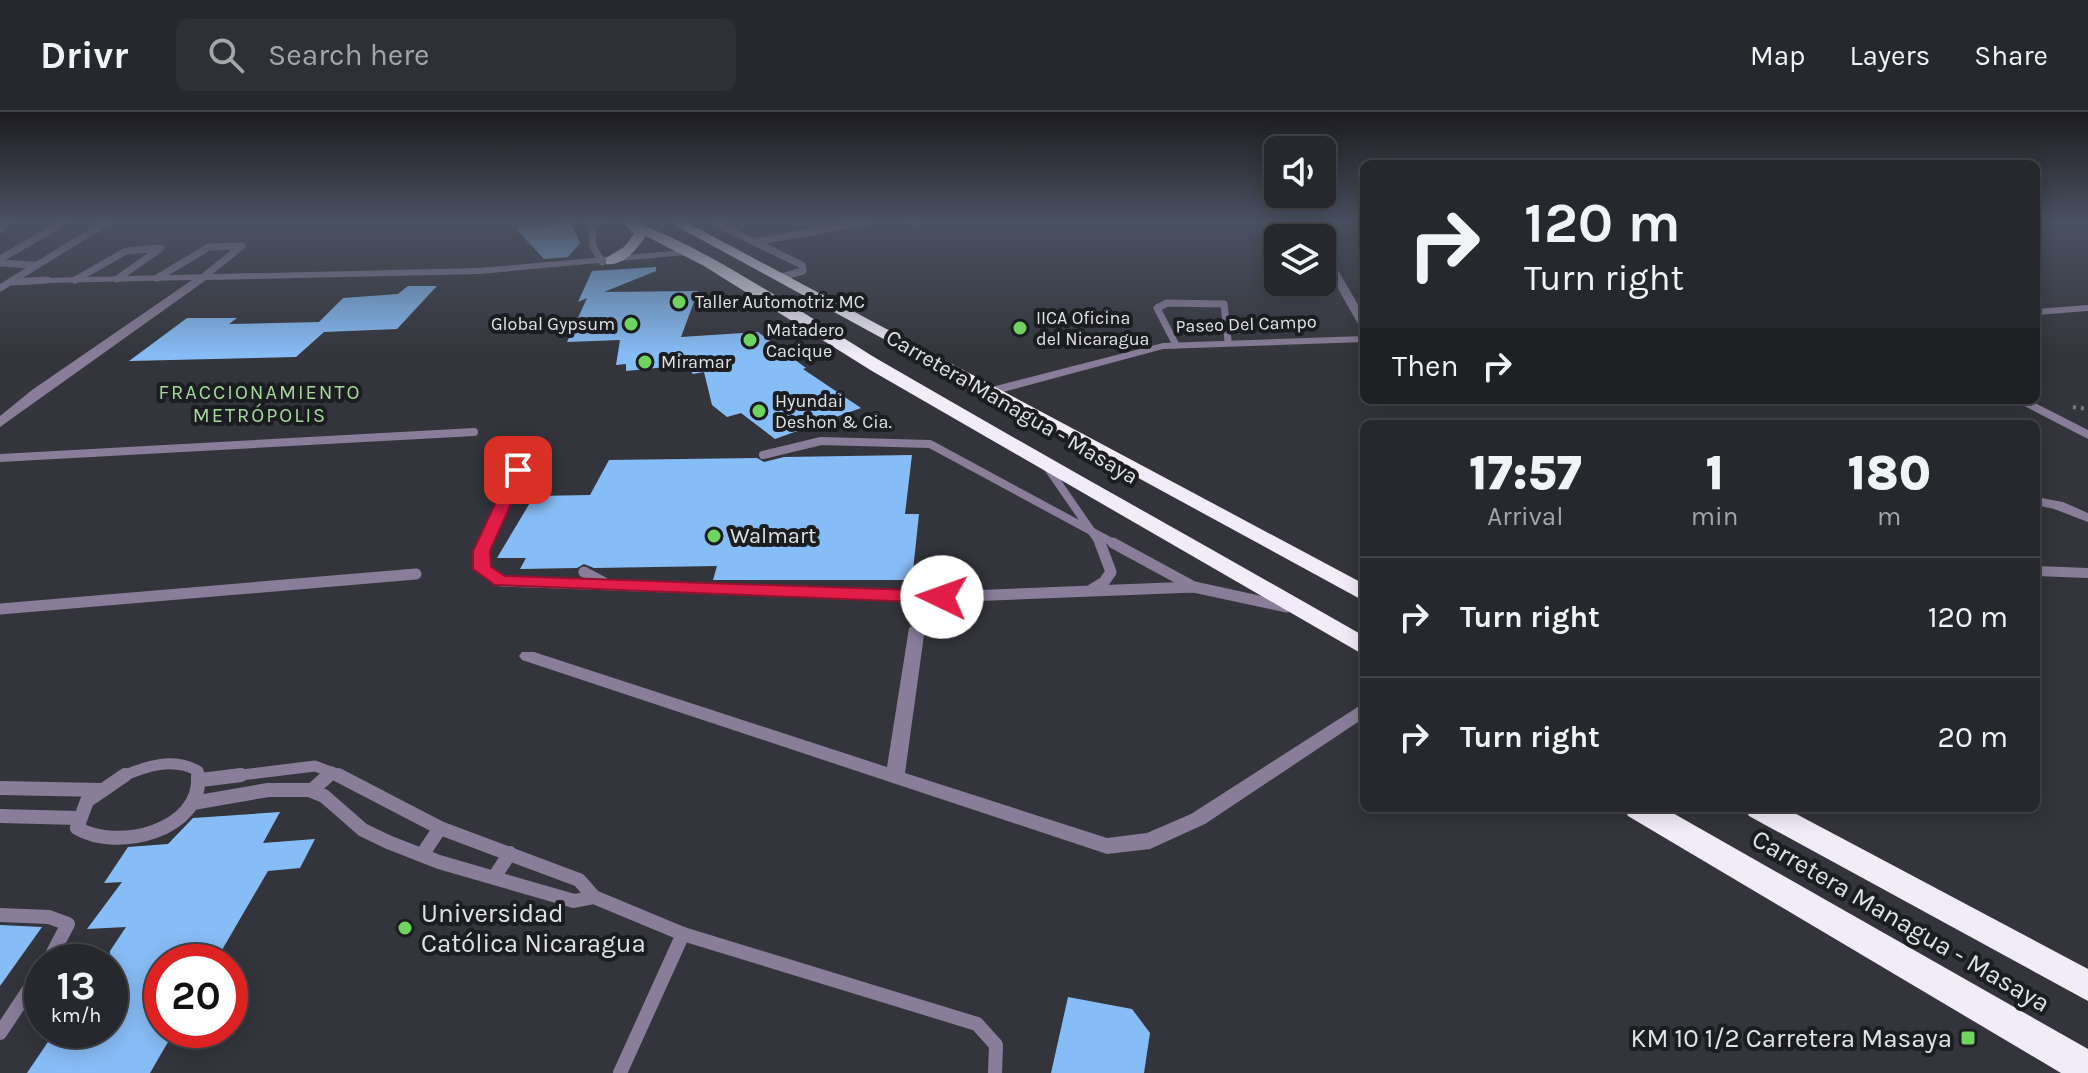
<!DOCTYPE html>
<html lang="en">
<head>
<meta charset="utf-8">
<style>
  :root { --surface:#27282d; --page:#2f3035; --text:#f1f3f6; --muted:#a4a6aa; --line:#434449 }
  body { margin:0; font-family:Karla,sans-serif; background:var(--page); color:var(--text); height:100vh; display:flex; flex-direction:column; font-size:30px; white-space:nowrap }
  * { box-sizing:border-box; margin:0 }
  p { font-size:26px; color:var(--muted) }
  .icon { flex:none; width:44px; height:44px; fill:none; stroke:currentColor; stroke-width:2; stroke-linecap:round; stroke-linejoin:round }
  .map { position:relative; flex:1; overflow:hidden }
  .side { position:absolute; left:1360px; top:308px; width:680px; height:392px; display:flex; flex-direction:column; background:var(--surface); border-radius:12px; box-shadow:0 4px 20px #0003,0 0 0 2px var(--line) }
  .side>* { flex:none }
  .hud { position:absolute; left:1360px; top:48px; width:680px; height:244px; border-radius:12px; box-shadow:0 4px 20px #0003,0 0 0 2px var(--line); background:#27282d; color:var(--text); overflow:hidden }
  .buttons { position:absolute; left:1264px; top:24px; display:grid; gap:16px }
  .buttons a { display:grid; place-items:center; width:72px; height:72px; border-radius:12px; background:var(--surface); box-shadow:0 4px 20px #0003,0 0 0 2px var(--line); font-size:40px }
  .speed { position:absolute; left:24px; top:832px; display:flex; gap:16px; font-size:40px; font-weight:700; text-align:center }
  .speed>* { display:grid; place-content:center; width:104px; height:104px; border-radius:50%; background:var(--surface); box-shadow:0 4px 20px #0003,0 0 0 2px var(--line); line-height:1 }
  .speed small { font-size:20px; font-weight:400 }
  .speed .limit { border:12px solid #d22; background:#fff; color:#111 }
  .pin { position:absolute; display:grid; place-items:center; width:68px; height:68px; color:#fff; margin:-34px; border-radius:16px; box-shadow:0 4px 12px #0006 }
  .me { position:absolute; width:88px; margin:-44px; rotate:273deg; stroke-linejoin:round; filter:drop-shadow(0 0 6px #0008) }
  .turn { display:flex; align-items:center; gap:28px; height:168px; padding:0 32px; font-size:36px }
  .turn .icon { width:104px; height:104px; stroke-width:2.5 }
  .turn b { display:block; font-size:56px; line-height:68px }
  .then { display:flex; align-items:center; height:76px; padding:0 32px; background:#0003; gap:16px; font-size:30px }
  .eta { display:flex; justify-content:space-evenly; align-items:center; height:136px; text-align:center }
  .eta b { font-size:48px; font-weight:800; line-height:56px }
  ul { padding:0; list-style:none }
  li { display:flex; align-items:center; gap:24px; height:120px; padding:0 32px; border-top:2px solid var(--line) }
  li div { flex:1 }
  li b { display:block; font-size:30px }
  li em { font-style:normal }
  header { display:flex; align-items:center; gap:48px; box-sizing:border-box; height:112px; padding:0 40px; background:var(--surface); border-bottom:2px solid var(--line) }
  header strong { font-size:38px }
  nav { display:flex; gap:44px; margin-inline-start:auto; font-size:28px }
  .search { width:560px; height:72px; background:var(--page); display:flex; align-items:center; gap:20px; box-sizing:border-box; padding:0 28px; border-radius:12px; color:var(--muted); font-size:30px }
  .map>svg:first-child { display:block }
  .building { fill:#87bdf6 }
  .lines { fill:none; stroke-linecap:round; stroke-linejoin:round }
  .path { stroke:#7b7c82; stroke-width:4; stroke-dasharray:3 5; stroke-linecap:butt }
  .lane-far3 { stroke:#897d99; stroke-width:7 }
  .lane-far2 { stroke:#897d99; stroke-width:8 }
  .lane-far1 { stroke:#897d99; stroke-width:11 }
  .lane { stroke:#897d99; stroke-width:14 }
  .street { fill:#897d99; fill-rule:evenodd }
  .highway { fill:#f2ecfa; fill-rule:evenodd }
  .route { fill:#e11d48; stroke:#92132f; stroke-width:2 }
  .poi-dot { fill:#6fd360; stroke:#1c1d20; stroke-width:3 }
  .labels { text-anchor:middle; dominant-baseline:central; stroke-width:8; stroke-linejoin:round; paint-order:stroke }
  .far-poi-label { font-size:18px; fill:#e1e2e6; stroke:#1c1d20; text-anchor:start }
  .far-street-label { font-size:18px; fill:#e1e2e6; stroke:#1c1d20 }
  .far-neighbourhood-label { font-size:20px; letter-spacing:2px; fill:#a5da9d; stroke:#1c1d20 }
  .street-label { font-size:22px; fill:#e1e2e6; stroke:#1c1d20 }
  .poi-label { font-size:22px; fill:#e1e2e6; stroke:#1c1d20; text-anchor:start }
  .near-poi-label { font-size:26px; fill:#e1e2e6; stroke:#1c1d20; text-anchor:start }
  .near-street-label { font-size:26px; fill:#e1e2e6; stroke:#1c1d20 }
</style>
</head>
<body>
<header>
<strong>Drivr</strong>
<div class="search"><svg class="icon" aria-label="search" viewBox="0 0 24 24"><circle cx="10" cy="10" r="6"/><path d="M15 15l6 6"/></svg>Search here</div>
<nav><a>Map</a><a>Layers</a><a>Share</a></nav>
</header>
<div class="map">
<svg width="2088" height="961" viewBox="0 0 2088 961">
  <rect width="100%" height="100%" fill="#34353c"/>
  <g class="building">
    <polygon points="570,110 580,131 568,145 544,147 516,117"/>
    <polygon points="656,155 656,159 604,180 698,179 681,225 758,220 806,256 803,257 861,296 775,327 741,301 727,305 712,293 704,260 693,262 686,253 626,259 626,252 616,253 620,228 567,230 587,186 578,190 592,159"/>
    <polygon points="408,174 437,174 397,217 324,220 296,245 129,249 187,206 237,206 229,212 319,210 343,186 398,182"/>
    <polygon points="912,343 905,402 919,402 912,468 713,468 717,454 594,456 584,452 577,456 520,457 526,446 497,446 534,384 590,383 609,348 757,346 764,350 784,345"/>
    <polygon points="280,700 263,731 315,727 300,756 268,759 215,850 162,850 162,918 175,918 150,961 27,961 56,918 110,918 110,839 126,815 87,817 122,770 104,771 128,735 168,732 193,706"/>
    <polygon points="0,813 42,815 0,874"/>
    <polygon points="1068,885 1132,897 1150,921 1144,961 1051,961"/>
  </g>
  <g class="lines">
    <polyline class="path" points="2073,295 2088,297"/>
    <g class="lane-far3">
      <polyline points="600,110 592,112 593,134 602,150"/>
      <polyline points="713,110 802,153 803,159 781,165"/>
      <polyline points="912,110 914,113"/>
      <polyline points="0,117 8,110"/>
      <polyline points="754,130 867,110"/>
      <polyline points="0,147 65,110"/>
      <polyline points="0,151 34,153"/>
      <polyline points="157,166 209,135 242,134 202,166"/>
      <polyline points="75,168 126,139 161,136 117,167"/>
      <polyline points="13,170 47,168"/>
      <polyline points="0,176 107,110"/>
      <polyline points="1176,233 1157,196 1167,191 1224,192 1228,229"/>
    </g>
    <g class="lane-far2">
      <polyline points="763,343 821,329 930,332 1117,433"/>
      <polyline points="0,346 474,320"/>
      <polyline points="1045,352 1101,433"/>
      <polyline points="485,433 518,358"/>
    </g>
    <g class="lane-far1">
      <polyline points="485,431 482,457 501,469 942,485 1194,475 1287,495"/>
      <polyline points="1113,431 1194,475"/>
      <polyline points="584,460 603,470"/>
      <polyline points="1091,478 1104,470 1111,460 1100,431"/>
      <polyline points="0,497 416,462"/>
      <path d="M121 665C146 654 173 645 198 659V665"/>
      <polyline points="225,665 315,654 343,665"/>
      <polyline points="326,665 332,660"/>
    </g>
    <g class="lane">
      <path d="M125 663 87 689 77 716C117 740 203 719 198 663"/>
      <polyline points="338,663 440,716 579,768 594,785 683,822 977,912 996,933 995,961"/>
      <polyline points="201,668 241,663"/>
      <polyline points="0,676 100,678"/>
      <polyline points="312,678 329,663"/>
      <polyline points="193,691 268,678 309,678 324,684 363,718 388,730 439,750 574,789 594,785"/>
      <polyline points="0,704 78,706"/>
      <polyline points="422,743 440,716"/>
      <polyline points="495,764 510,741"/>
      <polyline points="0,803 49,805 68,812 48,850"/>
      <polyline points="0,921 42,858"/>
      <polyline points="620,961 683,822"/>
    </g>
    <g class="street">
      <polygon points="683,138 686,139 686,143 479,162 206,168 0,315 0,304 32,278 192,168 47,171 43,170 43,166 479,156"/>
      <polygon points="1323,146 1331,146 1364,203 1364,215 1358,212 1322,148"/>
      <polygon points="2088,193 2088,199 2036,203 2036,197"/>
      <polygon points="1364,224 1364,230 1163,237 992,283 986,279 988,276 1163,231"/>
      <polygon points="2013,288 2029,288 2088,318 2088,327"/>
      <polygon points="2036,385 2063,390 2088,401 2088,410 2054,397 2036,393"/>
      <polygon points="2036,454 2088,456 2088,466 2036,464"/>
      <polygon points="917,511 925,516 905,661 1107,726 1147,721 1191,702 1364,591 1364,606 1205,712 1150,737 1107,742 522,548 519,544 522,540 534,540 887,655 909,516"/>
    </g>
    <g class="highway">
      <path d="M622 110C666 107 837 224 886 252 1044 344 1205 433 1364 524V543L872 259 704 154 646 124C636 138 624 154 606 152V146L624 135 634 122Z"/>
      <polygon points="669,110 686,110 1364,472 1364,489"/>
      <polygon points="1624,696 1664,696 2088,937 2088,961 2061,961 1628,704"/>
      <polygon points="1745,696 1785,696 2088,857 2088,889 1749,704"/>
    </g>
  </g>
  <linearGradient id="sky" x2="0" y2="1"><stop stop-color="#1d1d21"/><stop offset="0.45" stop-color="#4a5161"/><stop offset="1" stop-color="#4a5161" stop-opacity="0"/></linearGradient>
  <rect width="2088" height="244" fill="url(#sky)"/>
  <polygon class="route" points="518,353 526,358 490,439 491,455 505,464 942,479 952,485 942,491 495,473 473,457 473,439 511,358"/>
  <g class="poi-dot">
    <circle cx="679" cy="190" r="8"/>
    <circle cx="631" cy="212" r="8"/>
    <circle cx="1020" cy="216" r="8"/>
    <circle cx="750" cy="228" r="8"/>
    <circle cx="645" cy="250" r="8"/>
    <circle cx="759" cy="299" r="8"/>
    <circle cx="714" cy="424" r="8"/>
    <circle cx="405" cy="816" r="8"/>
    <rect x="1960" y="918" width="16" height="16" rx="4"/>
  </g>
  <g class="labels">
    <g class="far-poi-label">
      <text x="695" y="190">Taller Automotriz MC</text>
      <text x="1036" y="206">IICA Oficina<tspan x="1036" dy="21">del Nicaragua</tspan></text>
      <text x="615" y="212" text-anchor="end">Global Gypsum</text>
      <text x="766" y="218">Matadero<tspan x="766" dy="21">Cacique</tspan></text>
      <text x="661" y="250">Miramar</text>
      <text x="775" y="289">Hyundai<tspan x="775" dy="21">Deshon &amp; Cia.</tspan></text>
    </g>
    <g class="far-street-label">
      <text transform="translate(1246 212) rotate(-2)">Paseo Del Campo</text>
    </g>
    <g class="far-neighbourhood-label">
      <text x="260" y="280">FRACCIONAMIENTO<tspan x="260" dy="23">METRÓPOLIS</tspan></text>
    </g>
    <g class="street-label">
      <text transform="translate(1012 295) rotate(30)">Carretera Managua - Masaya</text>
    </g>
    <g class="poi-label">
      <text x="730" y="424">Walmart</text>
    </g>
    <g class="near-poi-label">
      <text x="421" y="801">Universidad<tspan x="421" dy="30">Católica Nicaragua</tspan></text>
      <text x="1952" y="926" text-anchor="end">KM 10 1/2 Carretera Masaya</text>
    </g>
    <g class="near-street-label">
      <text transform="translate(1901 809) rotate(30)">Carretera Managua - Masaya</text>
    </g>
  </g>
</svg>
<div class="buttons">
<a><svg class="icon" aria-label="sound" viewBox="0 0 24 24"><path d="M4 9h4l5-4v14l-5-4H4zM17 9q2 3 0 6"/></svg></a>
<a><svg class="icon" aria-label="layers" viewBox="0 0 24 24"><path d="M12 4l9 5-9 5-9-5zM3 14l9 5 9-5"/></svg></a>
</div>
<div class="speed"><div>13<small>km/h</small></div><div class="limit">20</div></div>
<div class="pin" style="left:518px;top:358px;background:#d93025"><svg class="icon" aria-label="arrive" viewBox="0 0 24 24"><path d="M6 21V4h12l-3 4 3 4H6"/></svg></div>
<svg class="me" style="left:942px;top:485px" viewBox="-20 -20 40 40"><circle r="19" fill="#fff"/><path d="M0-13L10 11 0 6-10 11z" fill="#e11d48"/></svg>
<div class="hud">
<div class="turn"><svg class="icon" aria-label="right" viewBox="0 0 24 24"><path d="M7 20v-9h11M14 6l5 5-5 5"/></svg><div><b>120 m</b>Turn right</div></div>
<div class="then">Then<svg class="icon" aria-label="right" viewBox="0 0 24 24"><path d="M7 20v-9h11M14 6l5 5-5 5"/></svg></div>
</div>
<section class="side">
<div class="eta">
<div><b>17:57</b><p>Arrival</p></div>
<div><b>1</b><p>min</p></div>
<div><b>180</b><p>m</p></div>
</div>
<ul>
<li><svg class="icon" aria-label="right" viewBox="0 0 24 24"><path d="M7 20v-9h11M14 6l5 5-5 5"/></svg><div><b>Turn right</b></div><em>120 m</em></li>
<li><svg class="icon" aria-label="right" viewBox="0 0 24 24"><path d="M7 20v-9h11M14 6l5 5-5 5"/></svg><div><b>Turn right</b></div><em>20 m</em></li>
</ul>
</section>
</div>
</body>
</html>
